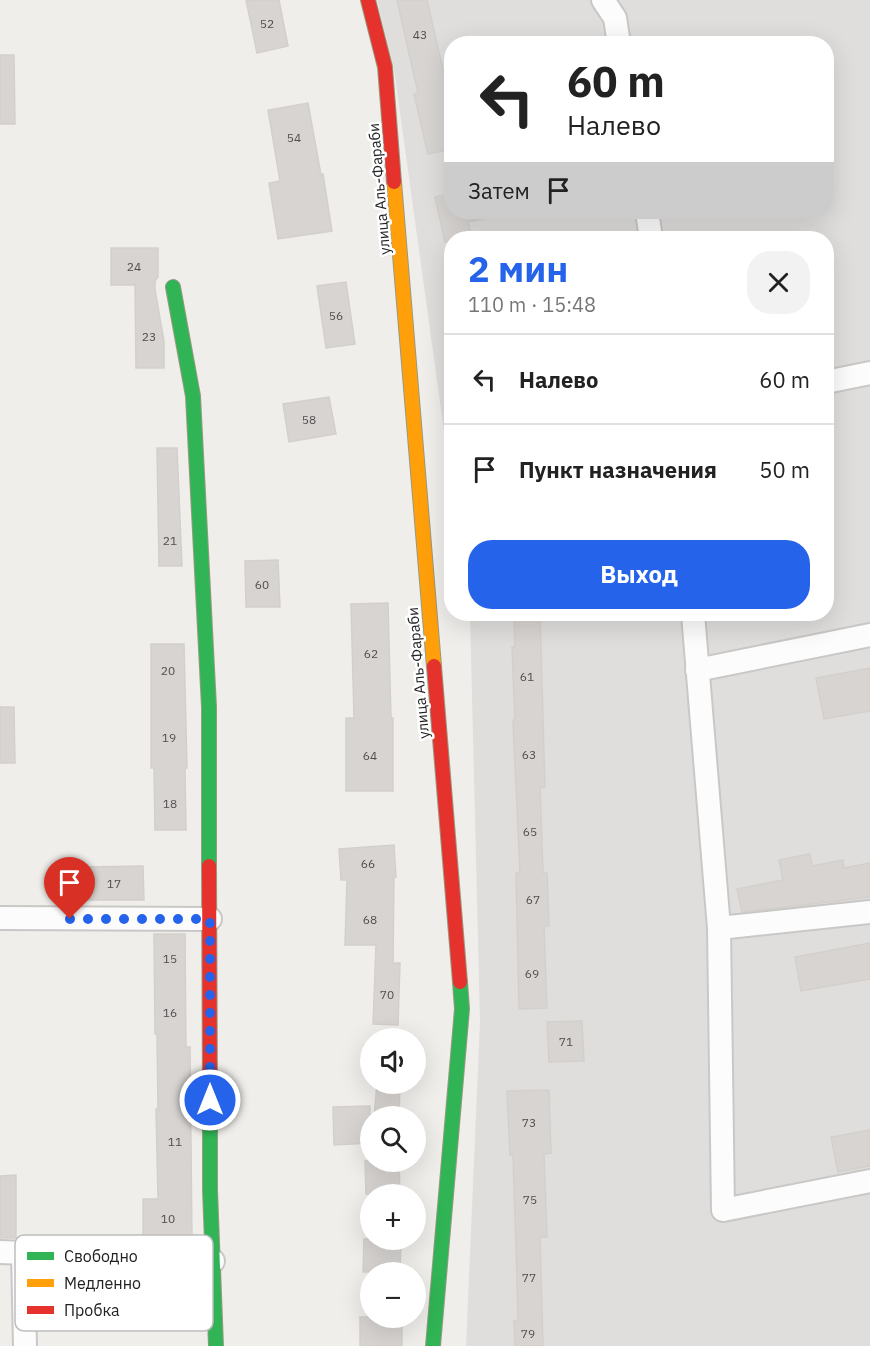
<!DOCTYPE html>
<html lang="ru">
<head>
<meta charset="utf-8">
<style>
  :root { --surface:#fff; --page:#f2f2f2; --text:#222; --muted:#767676; --line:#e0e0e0; --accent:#2563eb }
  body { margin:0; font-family:"IBM Plex Sans",sans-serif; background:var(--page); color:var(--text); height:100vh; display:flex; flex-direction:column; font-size:22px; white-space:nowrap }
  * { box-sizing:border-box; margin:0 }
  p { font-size:20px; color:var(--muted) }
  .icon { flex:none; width:33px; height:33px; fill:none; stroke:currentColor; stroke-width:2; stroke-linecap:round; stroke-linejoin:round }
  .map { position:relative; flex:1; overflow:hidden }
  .side { position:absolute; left:444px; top:231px; width:390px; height:390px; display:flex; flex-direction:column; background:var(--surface); border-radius:24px; box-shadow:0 6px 24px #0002 }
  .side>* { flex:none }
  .banner { position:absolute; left:444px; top:36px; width:390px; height:183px; border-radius:24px; box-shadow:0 6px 24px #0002; background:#fff; color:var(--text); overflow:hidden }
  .controls { position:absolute; left:360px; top:1028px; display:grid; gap:12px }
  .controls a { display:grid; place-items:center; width:66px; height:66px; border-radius:50%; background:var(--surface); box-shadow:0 6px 24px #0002; font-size:30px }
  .pin { position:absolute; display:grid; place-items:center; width:51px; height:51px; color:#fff; margin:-62px -26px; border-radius:50% 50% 50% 0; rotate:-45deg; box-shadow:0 0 6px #0007 }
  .pin .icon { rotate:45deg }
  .me { position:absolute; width:66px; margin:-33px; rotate:0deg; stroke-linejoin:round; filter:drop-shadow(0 0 4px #0008) }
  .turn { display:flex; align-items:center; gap:21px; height:126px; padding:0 24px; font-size:27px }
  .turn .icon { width:78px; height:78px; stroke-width:2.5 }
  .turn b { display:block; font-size:42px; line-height:51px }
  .then { display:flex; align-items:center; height:57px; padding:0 24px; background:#0003; gap:12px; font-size:22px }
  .round { display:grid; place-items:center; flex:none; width:63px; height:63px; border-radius:24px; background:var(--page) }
  .overview { display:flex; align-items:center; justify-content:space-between; height:102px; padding:0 24px }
  h1 { font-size:36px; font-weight:700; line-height:45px; color:var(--accent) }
  .cta { display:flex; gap:12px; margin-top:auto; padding:12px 24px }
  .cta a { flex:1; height:69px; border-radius:24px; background:var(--accent); color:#fff; font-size:24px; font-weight:700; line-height:69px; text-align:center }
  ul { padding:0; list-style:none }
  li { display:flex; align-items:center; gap:18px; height:90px; padding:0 24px; border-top:2px solid var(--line) }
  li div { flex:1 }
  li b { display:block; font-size:22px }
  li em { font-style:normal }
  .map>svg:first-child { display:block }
  .residential { fill:#dfdedc; fill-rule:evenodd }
  .building { fill:#d7d4d2; stroke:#d3d0cc; stroke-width:1.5 }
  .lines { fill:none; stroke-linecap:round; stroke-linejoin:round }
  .street-casing { stroke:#c9c8c7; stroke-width:26 }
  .fast-casing { stroke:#999a82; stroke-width:16 }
  .slow-casing { stroke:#999a82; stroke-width:16 }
  .jam-casing { stroke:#999a82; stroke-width:16 }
  .street { stroke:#fdfcfc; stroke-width:22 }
  .fast { stroke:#30b455; stroke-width:14 }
  .slow { stroke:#ff9f0a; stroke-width:14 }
  .jam { stroke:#e5322d; stroke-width:14 }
  .route { stroke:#2563eb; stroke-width:10; stroke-dasharray:0 18 }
  .labels { text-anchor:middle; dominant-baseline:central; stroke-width:5; stroke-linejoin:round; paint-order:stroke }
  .number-label { font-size:12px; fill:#4f4e4e }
  .street-label { font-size:15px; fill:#222; stroke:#fff }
  .key { fill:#fff; stroke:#bdbdbd; stroke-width:1.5 }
  .key-label { font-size:16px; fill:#222 }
</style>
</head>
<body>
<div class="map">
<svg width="870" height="1346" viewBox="0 0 870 1346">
  <rect width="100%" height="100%" fill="#f0eeeb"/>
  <path class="residential" d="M377 0H870V1346H466L480 1021 470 614H826V238H452L451 482 394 69ZM452 44H826V212H452Z"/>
  <g class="building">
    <polygon points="246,0 279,0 288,46 257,53"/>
    <polygon points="397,0 427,0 447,87 452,86 452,149 428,154 414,94 418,93"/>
    <polygon points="0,55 14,55 15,124 0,124"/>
    <polygon points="308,103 321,175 323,174 332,231 278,239 269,183 280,181 268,110"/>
    <polygon points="452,193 452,212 485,212 486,218 468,222 472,238 452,238 452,241 445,242 435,197"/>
    <polygon points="111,248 158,248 158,277 155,281 155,290 164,341 164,368 136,368 135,285 111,285"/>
    <polygon points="346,282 355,344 326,348 317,286"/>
    <polygon points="329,397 336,434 289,442 283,404"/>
    <polygon points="157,448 177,448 182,566 159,566"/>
    <polygon points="278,560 280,607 246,607 245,561"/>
    <polygon points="388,603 391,718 393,718 393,791 346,791 346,718 354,718 351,604"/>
    <polygon points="514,614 540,614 545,787 540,788 543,873 547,873 549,926 544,926 547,1008 519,1009 516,873 520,873 513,720 515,720 512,647 515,647"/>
    <polygon points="151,644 184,644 187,768 185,768 186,830 155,830 154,768 151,768"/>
    <polygon points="870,668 870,711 824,719 816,678"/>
    <polygon points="0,707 14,707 15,763 0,763"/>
    <polygon points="394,845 396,877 394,877 393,963 400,963 398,1025 373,1024 376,945 345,945 347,880 341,880 339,849"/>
    <polygon points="810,854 812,866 843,860 844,868 870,863 870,897 742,912 737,889 783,880 779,860"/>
    <polygon points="143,866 144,900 84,900 84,867"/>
    <polygon points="154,934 185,934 186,1047 190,1047 192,1240 143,1237 143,1199 158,1199 156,1109 158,1109 157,1034 155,1034"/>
    <polygon points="870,943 870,979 801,991 795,957"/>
    <polygon points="582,1021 584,1061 549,1062 547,1022"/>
    <polygon points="377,1083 400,1083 399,1116 374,1116"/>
    <polygon points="549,1090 551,1153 544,1154 547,1237 540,1237 543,1346 515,1346 514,1321 518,1320 516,1246 513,1155 510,1155 507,1091"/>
    <polygon points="370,1106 370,1143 334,1145 333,1107"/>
    <polygon points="870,1130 870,1166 838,1172 831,1137"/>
    <polygon points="365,1161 399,1161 400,1194 366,1194"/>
    <polygon points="16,1175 16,1238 0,1238 0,1176"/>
    <polygon points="364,1239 401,1239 400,1272 363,1272"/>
    <rect x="360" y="1317" width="42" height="29"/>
  </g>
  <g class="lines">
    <defs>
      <g id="street">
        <polyline points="603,0 615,18 619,44"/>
        <polyline points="647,212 651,238"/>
        <polyline points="826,382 870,373"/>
        <polyline points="693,614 719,928 723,1210 870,1181"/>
        <polyline points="697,670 870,635"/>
        <polyline points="0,918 210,919"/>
        <polyline points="719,928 870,912"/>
        <polyline points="0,1252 213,1261"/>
        <polyline points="23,1254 25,1346"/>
      </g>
      <g id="fast">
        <polyline points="173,287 193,396 209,707 209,866"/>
        <polyline points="210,1093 210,1190 216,1346"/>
        <polyline points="433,1346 462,1009 460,982"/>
      </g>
      <polyline id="slow" points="394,182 434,666"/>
      <g id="jam">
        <polyline points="368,0 385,67 394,182"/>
        <polyline points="434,666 460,982"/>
        <polyline points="209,866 210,1093"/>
      </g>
    </defs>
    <use href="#street" class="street-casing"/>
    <use href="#fast" class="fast-casing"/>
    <use href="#slow" class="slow-casing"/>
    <use href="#jam" class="jam-casing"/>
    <use href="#street" class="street"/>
    <use href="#fast" class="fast"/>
    <use href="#slow" class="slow"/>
    <use href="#jam" class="jam"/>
  </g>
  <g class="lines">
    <polyline class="route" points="70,919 210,919 210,1100"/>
  </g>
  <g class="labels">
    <g class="number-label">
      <text x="267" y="23">52</text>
      <text x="420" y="34">43</text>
      <text x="294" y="137">54</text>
      <text x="134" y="266">24</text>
      <text x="336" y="315">56</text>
      <text x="149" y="336">23</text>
      <text x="309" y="419">58</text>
      <text x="170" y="540">21</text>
      <text x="262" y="584">60</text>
      <text x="371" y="653">62</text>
      <text x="168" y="670">20</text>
      <text x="527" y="676">61</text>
      <text x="169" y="737">19</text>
      <text x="529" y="754">63</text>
      <text x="370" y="755">64</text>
      <text x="170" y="803">18</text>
      <text x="530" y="831">65</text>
      <text x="368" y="863">66</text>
      <text x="114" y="883">17</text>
      <text x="533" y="899">67</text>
      <text x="370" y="919">68</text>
      <text x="170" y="958">15</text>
      <text x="532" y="973">69</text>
      <text x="387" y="994">70</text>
      <text x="170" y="1012">16</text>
      <text x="566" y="1041">71</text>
      <text x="529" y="1122">73</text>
      <text x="175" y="1141">11</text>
      <text x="530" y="1199">75</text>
      <text x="168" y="1218">10</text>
      <text x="529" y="1277">77</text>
      <text x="528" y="1333">79</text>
    </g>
    <g class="street-label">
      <text transform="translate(379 189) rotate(-95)">улица Аль-Фараби</text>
      <text transform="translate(418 673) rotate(-95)">улица Аль-Фараби</text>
    </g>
  </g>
  <rect x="15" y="1235" width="198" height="96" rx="9" class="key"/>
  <rect x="27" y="1252" width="27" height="8" fill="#30b455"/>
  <rect x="27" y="1279" width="27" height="8" fill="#ff9f0a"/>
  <rect x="27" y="1306" width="27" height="8" fill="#e5322d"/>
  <g class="key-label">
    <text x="64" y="1262">Свободно</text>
    <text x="64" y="1289">Медленно</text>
    <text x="64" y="1316">Пробка</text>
  </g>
</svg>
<div class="controls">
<a><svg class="icon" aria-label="sound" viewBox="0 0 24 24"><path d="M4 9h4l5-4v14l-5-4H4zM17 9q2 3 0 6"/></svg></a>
<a><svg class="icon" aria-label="search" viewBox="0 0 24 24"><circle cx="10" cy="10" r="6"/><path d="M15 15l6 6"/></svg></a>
<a>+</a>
<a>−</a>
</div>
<div class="pin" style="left:70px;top:919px;background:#d93025"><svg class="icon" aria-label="arrive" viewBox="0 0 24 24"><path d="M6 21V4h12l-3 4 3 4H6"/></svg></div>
<svg class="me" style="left:210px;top:1100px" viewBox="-20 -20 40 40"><circle r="17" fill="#2563eb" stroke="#fff" stroke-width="3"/><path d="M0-11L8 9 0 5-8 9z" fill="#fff"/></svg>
<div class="banner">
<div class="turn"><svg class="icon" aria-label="left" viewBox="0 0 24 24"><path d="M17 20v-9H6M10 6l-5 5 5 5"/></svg><div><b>60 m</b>Налево</div></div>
<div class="then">Затем<svg class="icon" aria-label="arrive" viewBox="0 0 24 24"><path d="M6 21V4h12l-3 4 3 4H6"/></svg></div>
</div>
<section class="side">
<div class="overview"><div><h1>2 мин</h1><p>110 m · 15:48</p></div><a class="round"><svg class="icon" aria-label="close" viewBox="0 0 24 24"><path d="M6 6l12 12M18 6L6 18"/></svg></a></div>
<ul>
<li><svg class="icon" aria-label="left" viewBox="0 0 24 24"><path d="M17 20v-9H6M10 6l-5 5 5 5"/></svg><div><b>Налево</b></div><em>60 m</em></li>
<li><svg class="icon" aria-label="arrive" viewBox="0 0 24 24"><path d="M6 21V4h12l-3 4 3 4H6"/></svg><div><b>Пункт назначения</b></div><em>50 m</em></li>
</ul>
<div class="cta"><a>Выход</a></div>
</section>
</div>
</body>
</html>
